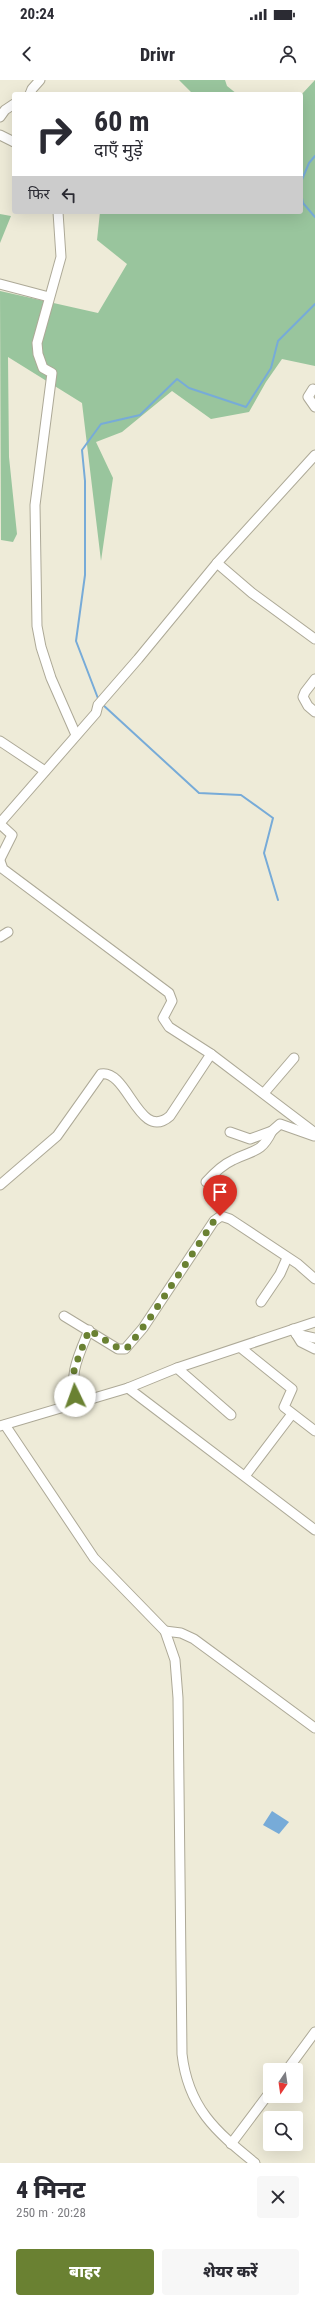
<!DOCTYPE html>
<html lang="hi">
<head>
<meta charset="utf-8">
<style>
  :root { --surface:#fff; --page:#f7f7f7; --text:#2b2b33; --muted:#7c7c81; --accent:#6a8132 }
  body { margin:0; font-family:"Roboto Condensed","Noto Sans Devanagari",sans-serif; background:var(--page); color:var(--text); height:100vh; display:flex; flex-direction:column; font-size:15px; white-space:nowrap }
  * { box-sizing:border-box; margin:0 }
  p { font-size:13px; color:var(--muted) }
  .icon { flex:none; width:22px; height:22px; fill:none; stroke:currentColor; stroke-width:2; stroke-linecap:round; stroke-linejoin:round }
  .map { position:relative; height:2083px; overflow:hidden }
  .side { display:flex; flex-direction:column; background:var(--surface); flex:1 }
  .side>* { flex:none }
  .guide { position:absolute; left:12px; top:12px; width:291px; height:122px; border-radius:4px; box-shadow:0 4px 16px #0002; background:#fff; color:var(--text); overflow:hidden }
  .needle { width:26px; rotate:193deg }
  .controls { position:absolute; left:263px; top:1983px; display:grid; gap:8px }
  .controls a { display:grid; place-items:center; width:40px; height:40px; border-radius:4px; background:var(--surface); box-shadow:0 4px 16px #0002; font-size:20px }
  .pin { position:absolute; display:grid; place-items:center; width:34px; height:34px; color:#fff; margin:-41px -17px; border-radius:50% 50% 50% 0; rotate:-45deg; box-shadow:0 0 4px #0007 }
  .pin .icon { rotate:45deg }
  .me { position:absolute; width:44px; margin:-22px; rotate:357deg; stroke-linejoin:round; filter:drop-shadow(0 0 3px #0008) }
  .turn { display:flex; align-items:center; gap:14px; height:84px; padding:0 16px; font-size:18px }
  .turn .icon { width:52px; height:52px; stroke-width:2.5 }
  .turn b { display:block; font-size:28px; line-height:34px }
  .then { display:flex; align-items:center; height:38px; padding:0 16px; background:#0003; gap:8px; font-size:15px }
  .round { display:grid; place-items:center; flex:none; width:42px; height:42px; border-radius:4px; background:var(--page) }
  .summary { display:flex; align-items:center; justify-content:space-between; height:68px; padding:0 16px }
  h1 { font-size:24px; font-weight:800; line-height:30px }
  .primary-button { display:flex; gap:8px; margin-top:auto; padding:8px 16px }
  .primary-button a { flex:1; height:46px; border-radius:4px; background:var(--accent); color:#fff; font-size:16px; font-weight:800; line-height:46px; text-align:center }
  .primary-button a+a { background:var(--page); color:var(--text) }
  .status { display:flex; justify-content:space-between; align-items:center; height:28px; padding:0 20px; background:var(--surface); direction:ltr }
  .status svg { height:11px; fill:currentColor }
  header { display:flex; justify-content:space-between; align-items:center; height:52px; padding:0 16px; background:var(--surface); font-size:18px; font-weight:800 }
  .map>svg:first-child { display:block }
  .green { fill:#99c59d }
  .water { fill:#77abd8 }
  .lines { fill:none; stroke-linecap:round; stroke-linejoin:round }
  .stream { stroke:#77abd8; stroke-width:2 }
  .minor-casing { stroke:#ada997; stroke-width:11 }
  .minor { stroke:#fff; stroke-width:9 }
  .route { stroke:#6a8132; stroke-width:7; stroke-dasharray:0 12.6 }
</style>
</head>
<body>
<div class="status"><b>20:24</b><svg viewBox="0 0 49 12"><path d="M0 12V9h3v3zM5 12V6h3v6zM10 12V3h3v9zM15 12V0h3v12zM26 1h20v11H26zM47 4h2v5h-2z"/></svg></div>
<header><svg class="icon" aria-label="back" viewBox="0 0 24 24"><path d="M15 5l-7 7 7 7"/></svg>Drivr<svg class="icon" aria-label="person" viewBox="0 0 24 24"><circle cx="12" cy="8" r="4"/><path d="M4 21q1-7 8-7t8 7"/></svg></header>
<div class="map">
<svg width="315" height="2083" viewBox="0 0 315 2083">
  <rect width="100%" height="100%" fill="#eeebd8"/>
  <g class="green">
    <polygon points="179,0 225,0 227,6 237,14 193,14"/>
    <polygon points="315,0 315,286 282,279 266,302 249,332 211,339 172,311 122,352 96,362 113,398 101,481 82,323 8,277 9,377 17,454 13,462 1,460 0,211 98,233 127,184 97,160 100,132 301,132 301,15"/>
    <polygon points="0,134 11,136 0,163"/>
  </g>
  <polygon class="water" points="272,1731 289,1742 279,1754 263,1745"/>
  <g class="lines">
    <g class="stream">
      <polyline points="301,102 309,83 315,76"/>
      <polyline points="301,113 303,123 315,137"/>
      <polyline points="99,621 76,561 85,495 85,401 82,370 101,344 140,335 177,299 189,308 246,327 271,288 278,261 315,224"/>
      <polyline points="102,624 199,713 241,715 273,738 264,773 278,820"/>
    </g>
    <defs>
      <g id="minor">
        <polyline points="30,14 32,9 40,0"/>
        <polyline points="0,37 5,30 14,24"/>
        <polyline points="0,55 14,62"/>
        <polyline points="58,132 61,177 37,263 38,274 43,288 52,293 35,425 37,546 41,567 51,598 76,655"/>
        <polyline points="0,204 49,217"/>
        <polyline points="313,309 308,317 315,327"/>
        <polyline points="217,483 252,513 315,559"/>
        <polyline points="315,599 305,612 303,617 308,626 315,632"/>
        <polyline points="0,661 45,691"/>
        <polyline points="0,743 96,633 98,625 138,579 217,483 315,375"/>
        <polyline points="0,744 12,755 0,779"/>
        <polyline points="0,781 3,789 169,913 172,921 163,938 169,947 211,974 315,1053"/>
        <polyline points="0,857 8,852"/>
        <polyline points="264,1013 294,978"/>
        <polyline points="230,1052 250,1059 272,1051 280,1044 314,1056"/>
        <path d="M206 1102C214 1093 222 1085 233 1080 252 1070 261 1074 272 1051"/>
        <path d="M0 1105 57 1056 101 994C128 989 139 1063 170 1036L211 974"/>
        <polyline points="261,1222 280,1194 287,1178"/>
        <polyline points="64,1236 118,1269 125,1269 143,1248 214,1141 221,1136 230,1139 298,1184 315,1199"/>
        <polyline points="293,1249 301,1262 315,1269"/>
        <polyline points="296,1254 315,1258"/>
        <polyline points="241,1268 292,1309 284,1327 315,1351"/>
        <polyline points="177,1288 231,1335"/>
        <polyline points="128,1308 315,1450"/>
        <path d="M78 1322C66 1299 80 1272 89 1250"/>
        <path d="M5 1345 94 1478 165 1551 175 1580 178 1618 182 1974C188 2027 215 2051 255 2083"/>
        <polyline points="0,1346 128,1308 177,1288 315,1242"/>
        <polyline points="245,1396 292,1334"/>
        <polyline points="165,1551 181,1553 194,1559 315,1648"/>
        <polyline points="287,1990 315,1952"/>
        <polyline points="231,2064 270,2012"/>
      </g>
    </defs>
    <use href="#minor" class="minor-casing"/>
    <use href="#minor" class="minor"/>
  </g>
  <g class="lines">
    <polyline class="route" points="75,1316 74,1289 89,1250 118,1268 125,1269 128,1267 150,1238 214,1141 220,1136"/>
  </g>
</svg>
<div class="controls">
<a><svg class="needle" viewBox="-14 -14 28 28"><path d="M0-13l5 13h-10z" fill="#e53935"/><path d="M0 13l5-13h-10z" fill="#7c7c81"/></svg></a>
<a><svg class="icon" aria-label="search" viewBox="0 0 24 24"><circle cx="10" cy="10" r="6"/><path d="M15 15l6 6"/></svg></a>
</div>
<div class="pin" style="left:220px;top:1136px;background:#d93025"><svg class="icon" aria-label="arrive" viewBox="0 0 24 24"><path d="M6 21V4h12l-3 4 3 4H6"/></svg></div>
<svg class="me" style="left:75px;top:1316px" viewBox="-20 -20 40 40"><circle r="19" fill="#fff"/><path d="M0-13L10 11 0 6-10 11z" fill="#6a8132"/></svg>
<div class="guide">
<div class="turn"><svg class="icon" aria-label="right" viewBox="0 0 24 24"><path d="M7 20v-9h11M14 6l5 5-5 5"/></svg><div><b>60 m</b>दाएँ मुड़ें</div></div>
<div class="then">फिर<svg class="icon" aria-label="left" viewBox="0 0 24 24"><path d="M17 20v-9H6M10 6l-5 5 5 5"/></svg></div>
</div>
</div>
<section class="side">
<div class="summary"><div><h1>4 मिनट</h1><p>250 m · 20:28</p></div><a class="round"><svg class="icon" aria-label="close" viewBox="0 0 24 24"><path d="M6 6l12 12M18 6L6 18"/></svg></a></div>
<div class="primary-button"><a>बाहर</a><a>शेयर करें</a></div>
</section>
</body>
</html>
